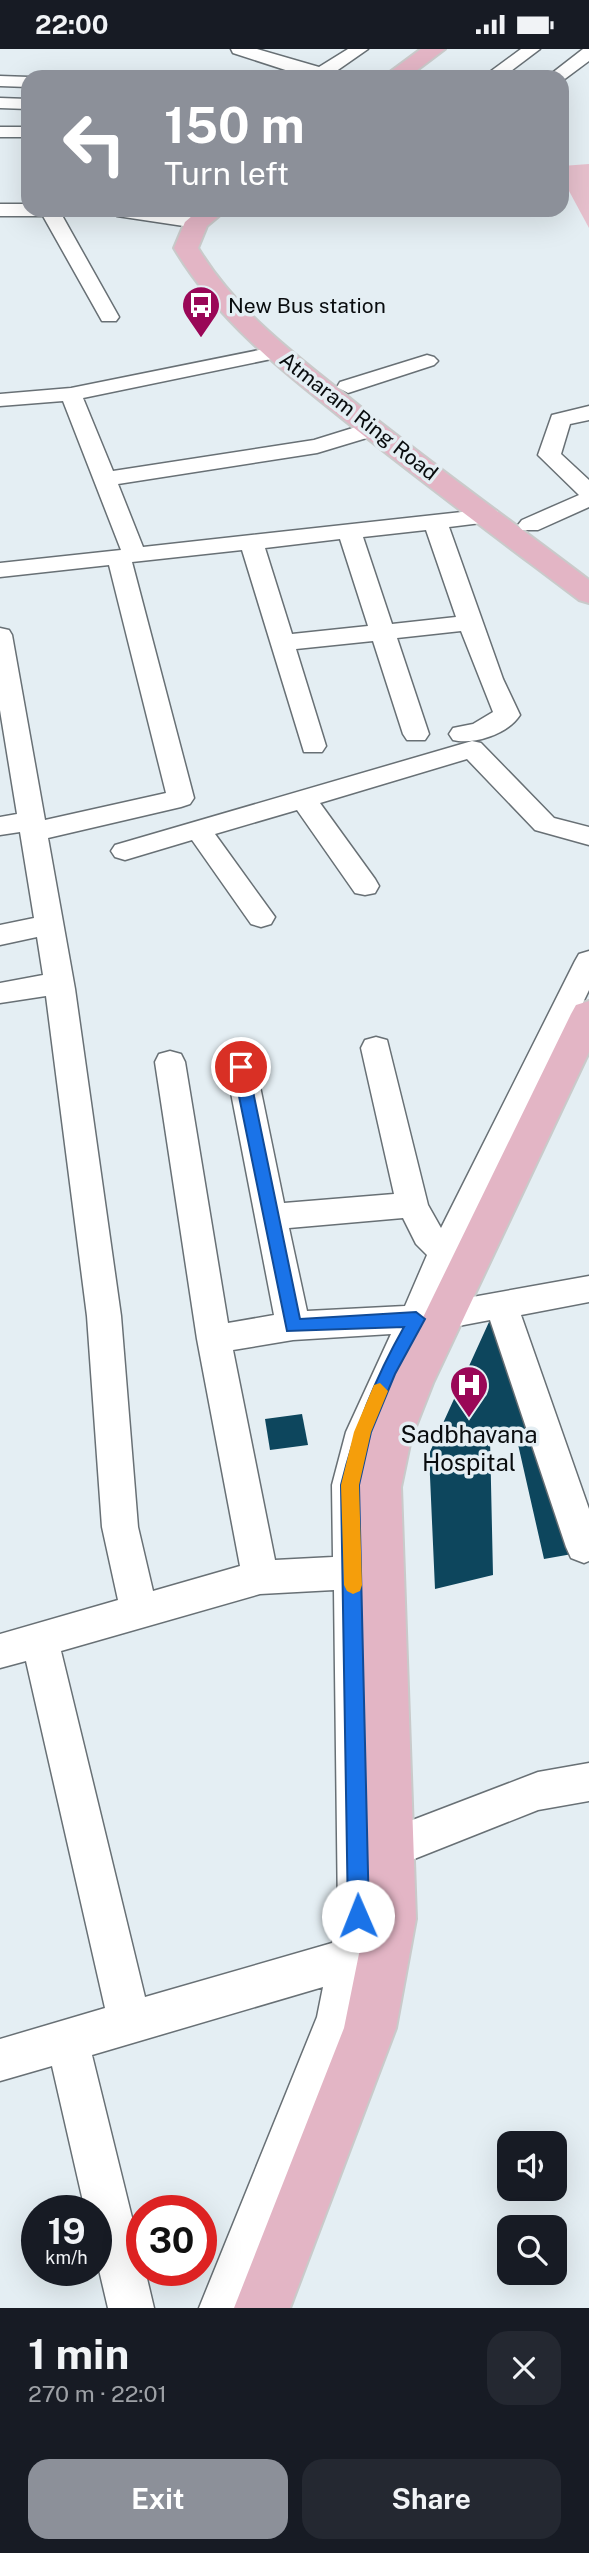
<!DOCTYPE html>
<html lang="en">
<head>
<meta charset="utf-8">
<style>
  :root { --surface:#171b24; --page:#242831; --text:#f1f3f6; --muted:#9ea1a6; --accent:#8c9099 }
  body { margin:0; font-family:"Public Sans",sans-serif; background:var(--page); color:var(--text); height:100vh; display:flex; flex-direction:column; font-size:26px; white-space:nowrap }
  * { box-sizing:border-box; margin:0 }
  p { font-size:23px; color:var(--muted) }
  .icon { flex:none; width:38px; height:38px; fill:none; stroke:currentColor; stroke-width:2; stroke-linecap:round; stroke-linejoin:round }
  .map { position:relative; height:2259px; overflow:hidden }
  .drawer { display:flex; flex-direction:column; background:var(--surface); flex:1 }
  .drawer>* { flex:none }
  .guide { position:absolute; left:21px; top:21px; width:548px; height:147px; border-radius:21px; box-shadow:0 7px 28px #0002; background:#8c9099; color:#fff; overflow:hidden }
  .tools { position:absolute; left:497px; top:2082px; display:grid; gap:14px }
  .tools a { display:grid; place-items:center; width:70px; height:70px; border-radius:14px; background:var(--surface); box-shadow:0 7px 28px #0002; font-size:35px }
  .speed { position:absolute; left:21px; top:2146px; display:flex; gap:14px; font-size:35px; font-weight:700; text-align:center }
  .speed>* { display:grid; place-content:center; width:91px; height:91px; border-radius:50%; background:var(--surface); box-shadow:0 7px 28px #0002; line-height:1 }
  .speed small { font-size:18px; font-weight:400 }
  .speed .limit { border:10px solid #d22; background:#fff; color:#111 }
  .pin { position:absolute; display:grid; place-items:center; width:60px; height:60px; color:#fff; margin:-30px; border:4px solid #fff; border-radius:50%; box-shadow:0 2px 7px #0007 }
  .me { position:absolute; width:77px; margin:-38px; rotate:359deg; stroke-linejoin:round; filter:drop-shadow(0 0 5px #0008) }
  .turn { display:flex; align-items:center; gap:24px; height:147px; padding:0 28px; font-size:32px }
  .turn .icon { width:91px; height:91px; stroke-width:2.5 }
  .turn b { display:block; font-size:49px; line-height:60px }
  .round { display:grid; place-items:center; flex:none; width:74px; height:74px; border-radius:21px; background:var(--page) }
  .head { display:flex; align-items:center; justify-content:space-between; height:119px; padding:0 28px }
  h1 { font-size:42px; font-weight:700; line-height:52px }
  .cta { display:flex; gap:14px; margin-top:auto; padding:14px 28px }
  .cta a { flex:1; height:80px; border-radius:21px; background:var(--accent); color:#fff; font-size:28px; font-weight:700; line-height:80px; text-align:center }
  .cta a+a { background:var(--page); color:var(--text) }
  .status { display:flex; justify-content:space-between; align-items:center; height:49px; padding:0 35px; background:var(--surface); direction:ltr }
  .status svg { height:19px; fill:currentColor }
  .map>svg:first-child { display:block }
  .green { fill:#e7c0cd }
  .building { fill:#0d465d }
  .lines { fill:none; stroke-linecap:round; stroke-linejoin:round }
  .minor-casing { stroke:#687075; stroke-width:3 }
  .major-casing { stroke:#c9caca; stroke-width:4 }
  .minor { fill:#fff; fill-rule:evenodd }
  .major { fill:#e3b5c5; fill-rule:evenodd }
  .route { fill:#1a73e8; stroke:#114b97; stroke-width:2 }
  .slow { fill:#f59e0b }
  .labels { text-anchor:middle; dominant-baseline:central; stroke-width:7; stroke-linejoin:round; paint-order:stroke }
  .far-poi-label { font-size:21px; fill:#090c0e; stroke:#e4eef3; text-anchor:start }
  .far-street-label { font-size:21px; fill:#090c0e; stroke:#e4eef3 }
  .poi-label { font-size:24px; fill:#090c0e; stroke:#e4eef3 }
</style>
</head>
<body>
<div class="status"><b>22:00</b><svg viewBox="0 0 49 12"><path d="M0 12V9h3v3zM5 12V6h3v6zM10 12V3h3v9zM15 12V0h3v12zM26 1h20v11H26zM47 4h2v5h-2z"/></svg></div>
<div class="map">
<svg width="589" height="2259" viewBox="0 0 589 2259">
  <rect width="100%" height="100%" fill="#e4eef3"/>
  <polygon class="green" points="589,115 589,179 562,129 562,117"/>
  <g class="building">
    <polygon points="515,1271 589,1484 589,1502 544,1510 515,1382 490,1389 493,1526 435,1540 429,1405 489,1273"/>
    <polygon points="302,1365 308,1396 270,1401 265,1370"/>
  </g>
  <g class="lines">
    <defs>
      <g id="minor">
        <polygon points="231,0 257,0 319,18 348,0 368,0 335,23 342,28 307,28 233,4"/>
        <polygon points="521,0 540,0 503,28 483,28"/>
        <polygon points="583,0 589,0 589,12 562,32 562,28 547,28"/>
        <polygon points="0,27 29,28 28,38 0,37"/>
        <polygon points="0,49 28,50 28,60 0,59"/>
        <rect x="0" y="78" width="28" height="10"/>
        <polygon points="0,155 28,155 28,161 59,161 119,268 116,272 102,272 43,167 0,167"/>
        <path d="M107 161C128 161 194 158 207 173L197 179 117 167Z"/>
        <path d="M279 297 289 303 286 307 83 349 113 422 314 391 372 373 383 380 380 385 317 404 118 435 143 498 489 460 497 462 500 467 497 472 449 478 503 630 520 666C508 685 474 696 453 691L449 685 453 679 473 675 493 663 461 582 397 589 429 685 425 691H407L403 685 373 592 296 600 326 697 322 703H304L242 501 132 513 194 749 190 755 181 758 48 789 75 940 121 1267 138 1478 153 1542 240 1517 197 1290 155 1013 159 1005 170 1002 181 1005 185 1013 228 1274 274 1266 226 1018 230 1010 241 1007 252 1010 256 1018 284 1154 394 1145 361 999 365 991 376 988 387 991 428 1156 441 1179 575 912 579 905 589 902V941L439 1254 589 1227V1253L521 1266 589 1460V1512L584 1514 571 1509 566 1498 490 1271 448 1279 436 1275 433 1269 404 1325 380 1383 368 1436 376 1785 538 1723 589 1714V1752L538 1761 389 1820 377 1815 378 1867 359 1968 245 2259H199L317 1968 323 1938 92 2006 142 2209V2221H145L154 2259H108L96 2208V2161H85L52 2017 0 2032V1990L105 1959 26 1612 0 1619V1585L118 1551 102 1478 87 1267 46 947 0 954V934L43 926 37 888 0 896V876L34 869 20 783 0 786V768L17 765 0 661V579L9 581 12 586 45 771 166 744 109 516 0 528V514L121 501 63 352 0 357V345L71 339ZM426 481 456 568 392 575 363 488ZM340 490 368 577 292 585 265 499ZM403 1169 416 1195 427 1206 405 1257 307 1262 289 1179ZM391 1285 346 1383 332 1436 333 1508 275 1511 233 1301 293 1291ZM334 1541 338 1867 332 1894 145 1948 61 1602 260 1545Z"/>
        <polygon points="427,306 434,308 438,312 434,316 348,344 337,338 340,333"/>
        <polygon points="589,357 589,371 570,375 561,405 589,431 589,458 538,481 522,481 518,476 522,471 579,446 538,406 552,366"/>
        <polygon points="472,692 481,694 554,769 589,778 589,796 535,781 467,710 320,754 375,830 379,837 375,844 365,846 355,844 297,761 215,785 275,868 271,875 261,878 251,875 192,791 125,811 115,808 111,802 115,796"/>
      </g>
      <g id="major">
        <polygon points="421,0 445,0 408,28 383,28"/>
        <path d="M199 161H226L207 177 198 199C236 262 295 306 352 351 429 413 510 471 589 531V554L579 551C505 495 431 440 358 382 290 328 219 275 174 199L185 173Z"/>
        <polygon points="589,952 589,1003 433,1334 411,1390 401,1438 416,1870 396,1979 290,2259 234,2259 344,1979 366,1870 357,1438 369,1390 392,1332 571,965 576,956"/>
      </g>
    </defs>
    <use href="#minor" class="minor-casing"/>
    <use href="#major" class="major-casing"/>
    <use href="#minor" class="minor"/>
    <use href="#major" class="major"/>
  </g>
  <path class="route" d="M241 1013 248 1018 300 1270 416 1263 425 1270 395 1325 371 1383 359 1436 369 1867 366 1874 358 1877 351 1874 348 1867 341 1436C355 1379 375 1329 404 1278L287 1282 233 1018Z"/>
  <polygon class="slow" points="380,1334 388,1342 371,1383 359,1436 362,1536 360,1542 353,1545 347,1542 344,1536 341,1436 354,1383 374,1336"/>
  <defs>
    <symbol id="bus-pin" viewBox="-11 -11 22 30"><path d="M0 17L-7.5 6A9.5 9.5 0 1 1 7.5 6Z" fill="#9a0757" stroke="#e4eef3"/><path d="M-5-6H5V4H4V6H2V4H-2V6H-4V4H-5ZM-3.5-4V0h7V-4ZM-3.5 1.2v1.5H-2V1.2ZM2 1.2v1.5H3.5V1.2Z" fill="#fff"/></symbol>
    <symbol id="hospital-pin" viewBox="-11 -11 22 30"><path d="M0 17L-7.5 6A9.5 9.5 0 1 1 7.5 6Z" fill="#9a0757" stroke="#e4eef3"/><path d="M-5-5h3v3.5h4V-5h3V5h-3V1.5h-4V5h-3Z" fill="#fff"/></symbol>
  </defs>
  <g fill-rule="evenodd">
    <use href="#bus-pin" x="179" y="234" width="44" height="60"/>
    <use href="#hospital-pin" x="447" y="1314" width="44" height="60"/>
  </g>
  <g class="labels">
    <g class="far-poi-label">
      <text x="228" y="256">New Bus station</text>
    </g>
    <g class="far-street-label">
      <text transform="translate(359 367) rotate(38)">Atmaram Ring Road</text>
    </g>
    <g class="poi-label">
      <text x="469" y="1385">Sadbhavana<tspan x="469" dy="28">Hospital</tspan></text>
    </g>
  </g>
</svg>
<div class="tools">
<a><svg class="icon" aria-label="sound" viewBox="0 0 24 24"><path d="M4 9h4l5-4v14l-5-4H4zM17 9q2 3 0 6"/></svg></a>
<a><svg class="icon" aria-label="search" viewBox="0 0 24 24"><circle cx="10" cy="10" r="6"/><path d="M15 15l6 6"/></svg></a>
</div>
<div class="speed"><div>19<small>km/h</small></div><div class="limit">30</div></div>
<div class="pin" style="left:241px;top:1018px;background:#d93025"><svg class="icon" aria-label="arrive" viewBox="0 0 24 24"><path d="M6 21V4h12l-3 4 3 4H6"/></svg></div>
<svg class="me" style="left:358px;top:1867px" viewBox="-20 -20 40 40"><circle r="19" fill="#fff"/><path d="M0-13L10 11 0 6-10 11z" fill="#1a73e8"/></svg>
<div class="guide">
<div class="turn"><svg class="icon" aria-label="left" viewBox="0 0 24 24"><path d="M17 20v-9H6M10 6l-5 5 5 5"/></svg><div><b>150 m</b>Turn left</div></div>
</div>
</div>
<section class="drawer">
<div class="head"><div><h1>1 min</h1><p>270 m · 22:01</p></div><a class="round"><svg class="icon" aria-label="close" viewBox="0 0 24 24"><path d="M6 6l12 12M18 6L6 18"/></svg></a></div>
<div class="cta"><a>Exit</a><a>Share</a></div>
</section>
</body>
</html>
